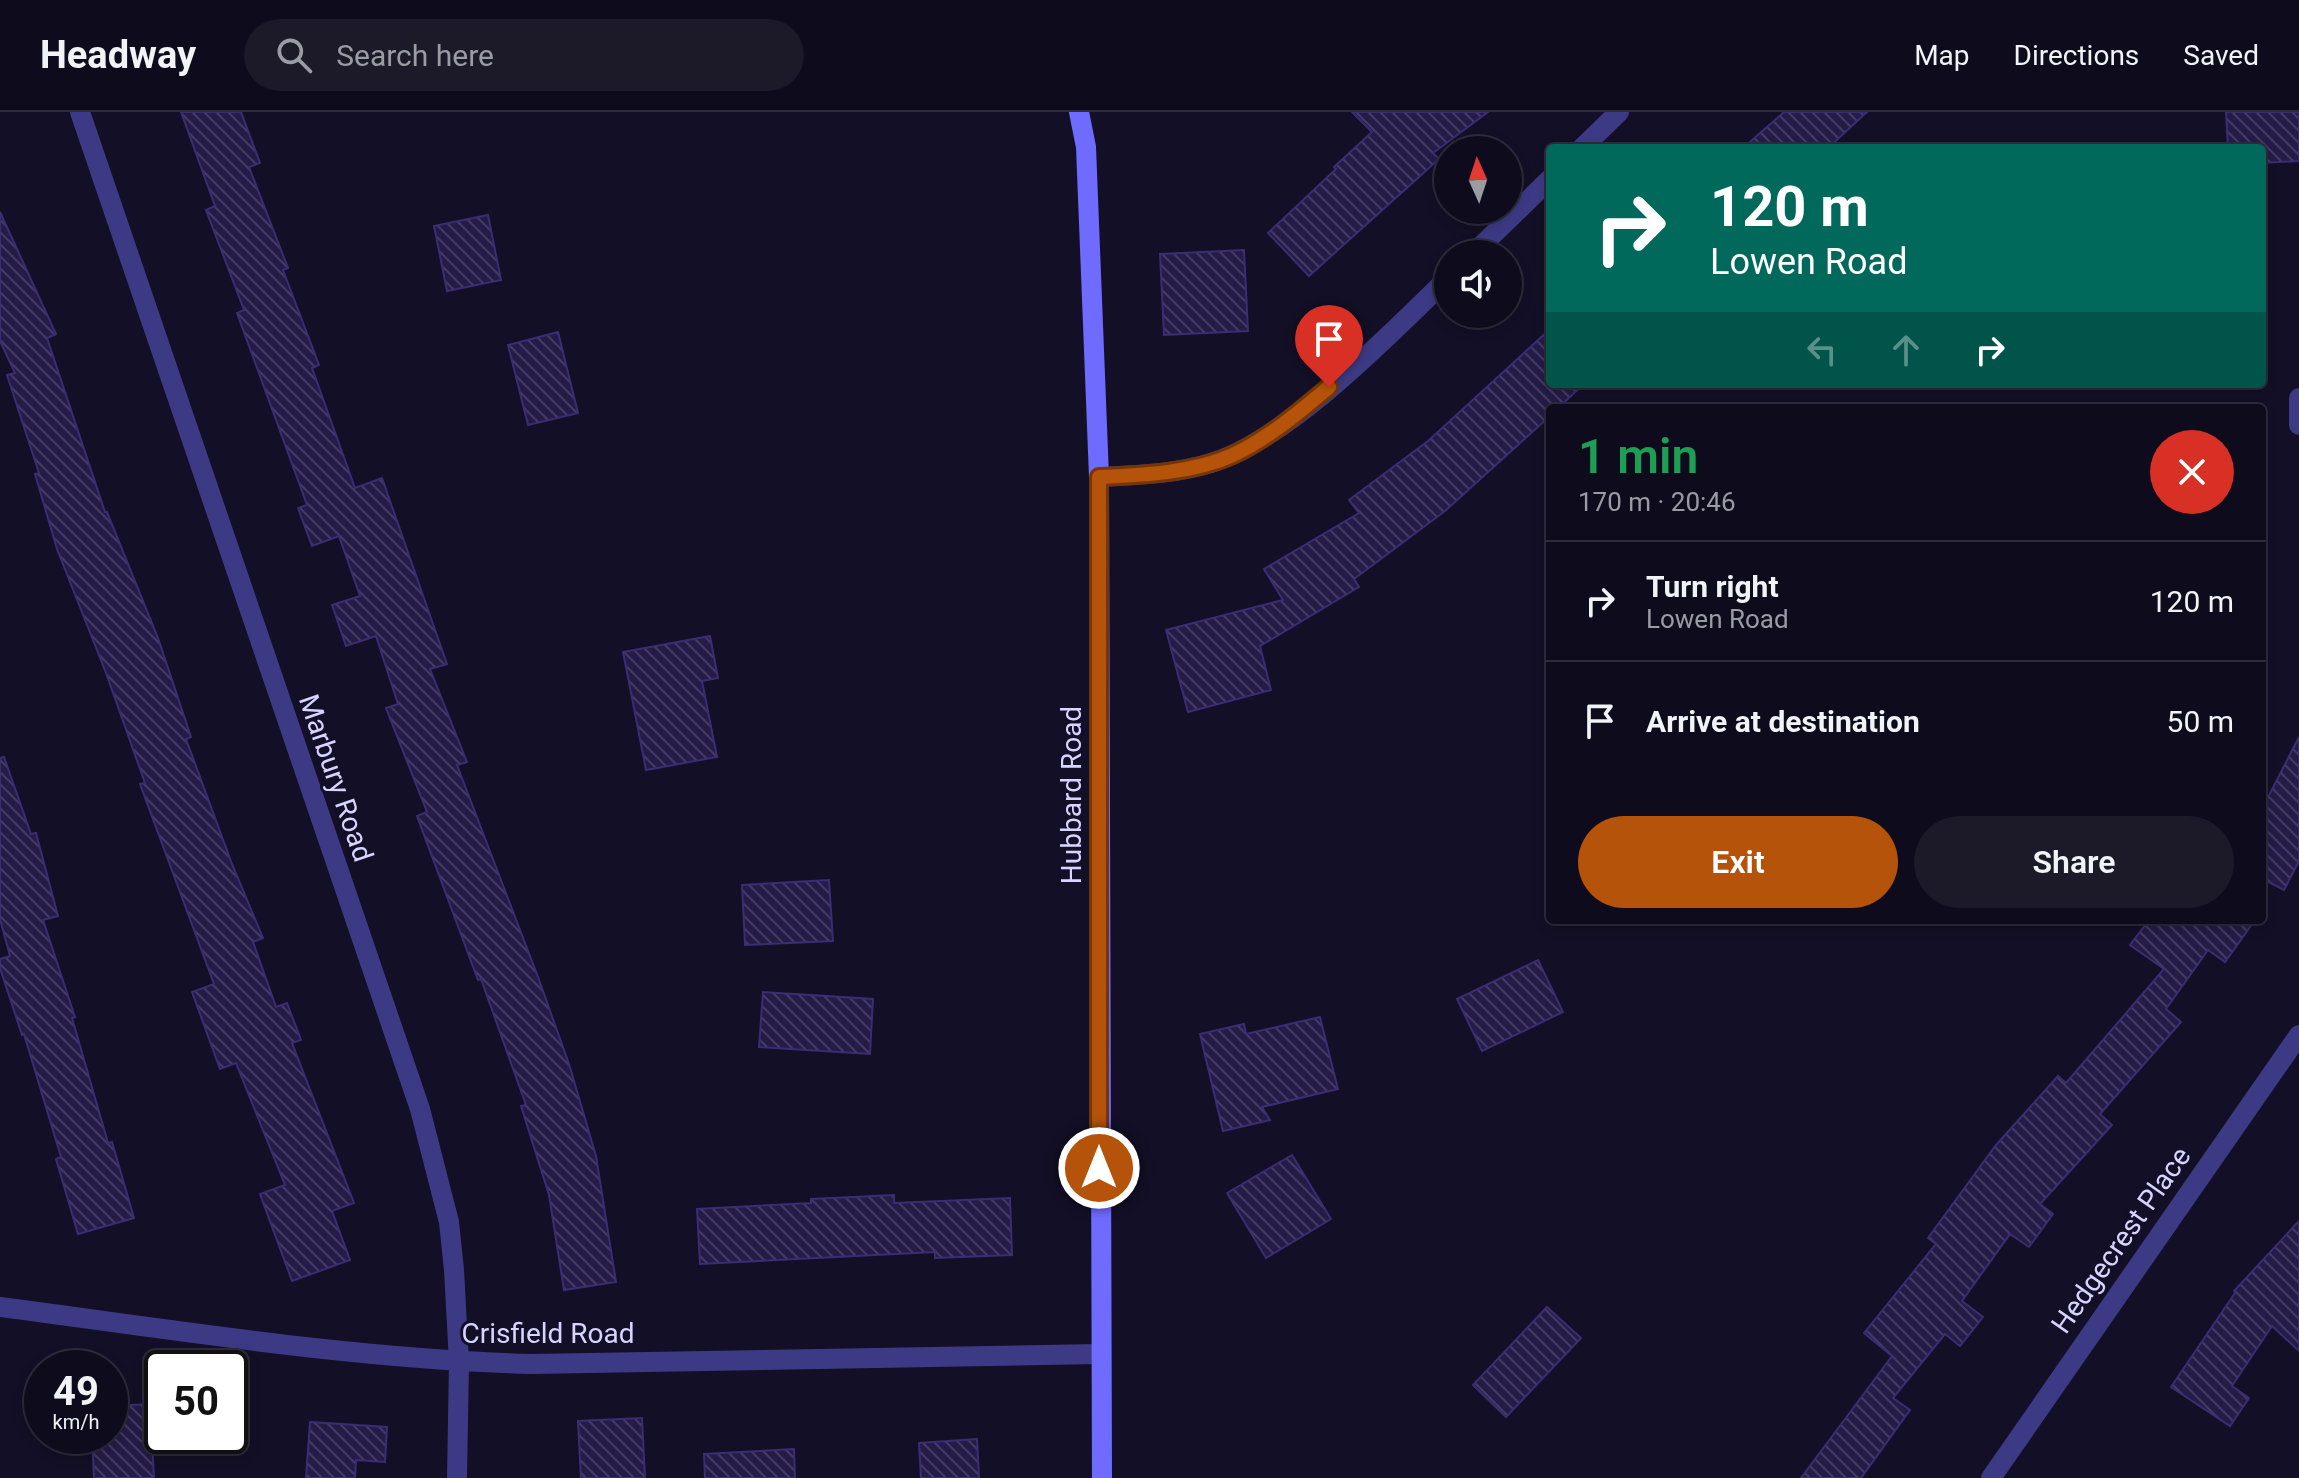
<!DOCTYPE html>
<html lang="en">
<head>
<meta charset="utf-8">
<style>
  :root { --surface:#0e0b1c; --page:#1c1929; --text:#f1f3f6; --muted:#9b9ba3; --line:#2e2b3b; --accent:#b45309 }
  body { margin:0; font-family:Roboto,sans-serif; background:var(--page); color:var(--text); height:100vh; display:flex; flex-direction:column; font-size:30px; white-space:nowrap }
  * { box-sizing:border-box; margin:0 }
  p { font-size:26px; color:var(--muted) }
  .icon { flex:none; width:44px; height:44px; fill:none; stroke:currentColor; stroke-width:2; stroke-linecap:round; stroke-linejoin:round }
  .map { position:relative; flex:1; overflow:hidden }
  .details { position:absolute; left:1546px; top:292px; width:720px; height:520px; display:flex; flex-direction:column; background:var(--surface); border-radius:8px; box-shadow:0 4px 12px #0003,0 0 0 2px var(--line) }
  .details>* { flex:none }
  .hud { position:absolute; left:1546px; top:32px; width:720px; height:244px; border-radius:8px; box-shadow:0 4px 12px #0003,0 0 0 2px var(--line); background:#00695c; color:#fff; overflow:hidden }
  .needle { width:52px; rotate:357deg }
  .controls { position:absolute; left:1434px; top:24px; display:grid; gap:16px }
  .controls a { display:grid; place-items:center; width:88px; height:88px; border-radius:50%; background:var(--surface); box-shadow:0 4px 12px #0003,0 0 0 2px var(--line); font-size:40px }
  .speed { position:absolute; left:24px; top:1238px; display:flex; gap:16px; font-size:40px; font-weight:700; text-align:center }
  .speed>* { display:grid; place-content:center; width:104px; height:104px; border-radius:50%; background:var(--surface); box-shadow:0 4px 12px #0003,0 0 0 2px var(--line); line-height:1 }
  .speed small { font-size:20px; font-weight:400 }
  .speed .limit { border:4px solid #111; border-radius:12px; background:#fff; color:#111 }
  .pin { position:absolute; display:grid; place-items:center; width:68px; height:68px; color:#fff; margin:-82px -34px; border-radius:50% 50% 50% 0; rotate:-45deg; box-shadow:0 0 8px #0007 }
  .pin .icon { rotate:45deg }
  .me { position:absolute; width:88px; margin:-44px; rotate:0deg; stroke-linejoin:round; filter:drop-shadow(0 0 6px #0008) }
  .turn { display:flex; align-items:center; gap:28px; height:168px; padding:0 32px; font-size:36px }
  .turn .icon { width:104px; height:104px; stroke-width:2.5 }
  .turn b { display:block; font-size:56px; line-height:68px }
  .lanes { display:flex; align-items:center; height:76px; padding:0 32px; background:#0003; justify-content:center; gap:40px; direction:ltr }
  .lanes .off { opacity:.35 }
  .round { display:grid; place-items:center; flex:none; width:84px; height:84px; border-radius:42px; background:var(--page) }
  .headline { display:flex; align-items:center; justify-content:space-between; height:136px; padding:0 32px }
  h1 { font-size:48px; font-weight:600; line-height:60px; color:#1e9e55 }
  .action { display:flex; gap:16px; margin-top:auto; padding:16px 32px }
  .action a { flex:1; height:92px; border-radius:48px; background:var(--accent); color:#fff; font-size:32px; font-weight:600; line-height:92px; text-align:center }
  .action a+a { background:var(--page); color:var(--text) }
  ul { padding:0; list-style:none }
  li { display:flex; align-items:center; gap:24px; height:120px; padding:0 32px; border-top:2px solid var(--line) }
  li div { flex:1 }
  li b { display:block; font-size:30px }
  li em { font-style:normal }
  header { display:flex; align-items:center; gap:48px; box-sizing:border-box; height:112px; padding:0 40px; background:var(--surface); border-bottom:2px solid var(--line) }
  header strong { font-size:38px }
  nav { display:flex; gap:44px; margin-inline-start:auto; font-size:28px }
  .search { width:560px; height:72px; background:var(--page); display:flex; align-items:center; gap:20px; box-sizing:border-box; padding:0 28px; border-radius:44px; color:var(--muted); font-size:30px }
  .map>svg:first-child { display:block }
  .building { fill:url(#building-back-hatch); stroke:#3b2d73; stroke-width:2 }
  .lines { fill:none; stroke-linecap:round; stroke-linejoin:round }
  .minor { stroke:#3d3a85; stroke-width:20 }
  .secondary { stroke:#6f6bff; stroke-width:20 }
  .route-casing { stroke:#753606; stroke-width:20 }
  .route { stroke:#b45309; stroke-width:14 }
  .labels { text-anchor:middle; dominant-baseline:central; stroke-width:6; stroke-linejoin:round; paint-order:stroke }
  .street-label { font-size:28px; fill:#d9d4ff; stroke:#130f26 }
</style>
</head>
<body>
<header>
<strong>Headway</strong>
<div class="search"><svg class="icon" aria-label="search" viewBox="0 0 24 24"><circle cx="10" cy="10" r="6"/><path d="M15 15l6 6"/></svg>Search here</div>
<nav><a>Map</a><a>Directions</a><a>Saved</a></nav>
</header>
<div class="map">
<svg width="2299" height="1366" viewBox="0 0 2299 1366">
  <defs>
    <pattern id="building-back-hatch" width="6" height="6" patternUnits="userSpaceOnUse" patternTransform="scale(2)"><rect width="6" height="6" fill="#241b47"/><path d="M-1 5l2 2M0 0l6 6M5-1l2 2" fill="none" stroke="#433b63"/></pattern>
  </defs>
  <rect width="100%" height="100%" fill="#130f26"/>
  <g class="building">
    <polygon points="181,0 241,0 260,51 249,55 288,156 283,158 319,253 312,256 355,376 382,366 447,552 430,557 467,650 457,653 538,865 569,952 596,1044 616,1170 564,1178 549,1083 521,994 526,993 481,867 478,868 417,704 427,700 386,596 398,592 376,524 346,534 332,493 360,484 339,424 312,434 298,396 307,393 237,201 244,198 206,98 215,94"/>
    <polygon points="1352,0 1488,0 1433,41 1439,47 1309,164 1268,121 1336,57 1334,55 1372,20"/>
    <polygon points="1784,0 1867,0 1828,36 1743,36"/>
    <polygon points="2226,0 2299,0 2299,49 2262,51 2262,36 2228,36"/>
    <polygon points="0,100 56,222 47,226 105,400 107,400 158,526 191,625 186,627 232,752 263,826 253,830 276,895 287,891 301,928 292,931 354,1091 332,1099 350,1148 292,1169 260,1082 285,1073 236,951 220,957 192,880 214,872 140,672 145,671 106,561 57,437 35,362 39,361 7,263 15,261 0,229"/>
    <polygon points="488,103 501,168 447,179 434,114"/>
    <polygon points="1244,138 1248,219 1164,223 1160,142"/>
    <polygon points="1550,217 1550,272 1584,272 1558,296 1550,296 1550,304 1445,399 1354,467 1359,475 1260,534 1271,578 1188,600 1166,518 1283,488 1264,457 1359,401 1349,388 1428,329"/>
    <polygon points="558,220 578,301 528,313 508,233"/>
    <polygon points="710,524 718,566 702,569 717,645 646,658 623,540"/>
    <polygon points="2299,625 2299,749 2284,778 2262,767 2262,697"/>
    <polygon points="4,645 31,722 36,721 58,804 43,808 75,905 72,906 108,1031 112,1030 134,1106 78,1122 56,1047 61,1045 24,922 22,923 0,856 0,847 10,844 0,807 0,646"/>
    <polygon points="829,768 833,829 745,833 742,773"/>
    <polygon points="2149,808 2255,808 2225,850 2208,838 2166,897 2181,910 2100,1002 2112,1013 2040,1092 2053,1102 2029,1135 2010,1122 1962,1189 1983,1205 1960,1234 1945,1222 1893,1286 1910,1298 1861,1366 1801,1366 1892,1244 1864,1221 1936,1132 1928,1126 1996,1033 2058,964 2066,971 2164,857 2130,833"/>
    <polygon points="1538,848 1563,900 1482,939 1457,887"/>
    <polygon points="763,880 873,887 870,942 759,935"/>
    <polygon points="1320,905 1338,977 1262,995 1270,1008 1223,1019 1200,922 1244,912 1246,922"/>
    <polygon points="1292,1043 1331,1107 1266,1146 1227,1081"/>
    <polygon points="894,1083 894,1091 1010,1086 1012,1143 935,1146 935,1140 700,1152 697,1097 811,1091 811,1087"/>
    <polygon points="2299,1109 2299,1239 2272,1214 2232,1274 2249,1286 2230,1314 2171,1275 2235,1181 2234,1179"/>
    <polygon points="1547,1195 1581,1226 1506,1305 1473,1273"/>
    <polygon points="150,1292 154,1366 94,1366 92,1324 110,1324 110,1294"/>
    <polygon points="642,1306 645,1366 581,1366 578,1309"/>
    <polygon points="310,1310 387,1315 385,1350 356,1348 355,1366 306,1366"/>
    <polygon points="977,1327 979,1366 921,1366 919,1331"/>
    <polygon points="794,1337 795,1366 705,1366 704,1342"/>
  </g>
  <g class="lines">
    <g class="minor">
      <polyline points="80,0 420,997 449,1110 454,1158 459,1250 457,1366"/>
      <polyline points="1582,36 1619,0"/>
      <polyline points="1473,142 1550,67"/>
      <polyline points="2299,286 2299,313"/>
      <path d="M1099 365C1137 363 1178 362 1214 350 1292 324 1388 224 1448 166"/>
      <path d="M0 1195C176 1218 353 1247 531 1252L1099 1242"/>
      <polyline points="1991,1366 2299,923"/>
    </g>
    <polyline class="secondary" points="1079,0 1086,35 1099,365 1102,1366"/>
  </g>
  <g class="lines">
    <defs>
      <path id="route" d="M1099 1056V365C1143 363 1193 361 1233 343 1269 326 1299 300 1329 275"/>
    </defs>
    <use href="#route" class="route-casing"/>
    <use href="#route" class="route"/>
  </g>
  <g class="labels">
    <g class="street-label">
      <text transform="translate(336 666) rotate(71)">Marbury Road</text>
      <text transform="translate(1071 683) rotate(-90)">Hubbard Road</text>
      <text transform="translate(2121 1128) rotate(-55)">Hedgecrest Place</text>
      <text x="548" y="1221">Crisfield Road</text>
    </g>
  </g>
</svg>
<div class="controls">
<a><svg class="needle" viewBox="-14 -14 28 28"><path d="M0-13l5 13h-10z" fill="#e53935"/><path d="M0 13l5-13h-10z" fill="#9b9ba3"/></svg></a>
<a><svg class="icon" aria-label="sound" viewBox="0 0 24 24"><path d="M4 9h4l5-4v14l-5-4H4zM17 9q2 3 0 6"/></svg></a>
</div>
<div class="speed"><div>49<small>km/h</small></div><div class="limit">50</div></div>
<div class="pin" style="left:1329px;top:275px;background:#d93025"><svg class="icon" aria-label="arrive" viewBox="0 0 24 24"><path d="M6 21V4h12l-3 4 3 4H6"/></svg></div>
<svg class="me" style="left:1099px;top:1056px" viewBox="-20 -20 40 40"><circle r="17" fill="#b45309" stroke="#fff" stroke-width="3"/><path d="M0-11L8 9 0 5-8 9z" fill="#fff"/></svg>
<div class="hud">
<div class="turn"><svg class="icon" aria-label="right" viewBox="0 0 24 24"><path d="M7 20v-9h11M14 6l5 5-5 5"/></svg><div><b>120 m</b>Lowen Road</div></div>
<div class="lanes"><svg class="icon off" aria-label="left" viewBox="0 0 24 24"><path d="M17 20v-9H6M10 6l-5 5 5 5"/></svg><svg class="icon off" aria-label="ahead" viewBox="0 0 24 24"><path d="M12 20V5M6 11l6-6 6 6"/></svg><svg class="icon" aria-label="right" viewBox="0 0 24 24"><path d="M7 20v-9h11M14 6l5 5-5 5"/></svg></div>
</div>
<section class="details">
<div class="headline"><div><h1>1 min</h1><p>170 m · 20:46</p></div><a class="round" style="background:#d93025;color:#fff"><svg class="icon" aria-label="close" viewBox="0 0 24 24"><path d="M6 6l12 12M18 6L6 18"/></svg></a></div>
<ul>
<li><svg class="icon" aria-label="right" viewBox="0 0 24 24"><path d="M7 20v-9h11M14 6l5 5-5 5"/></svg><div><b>Turn right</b><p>Lowen Road</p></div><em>120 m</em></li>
<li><svg class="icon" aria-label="arrive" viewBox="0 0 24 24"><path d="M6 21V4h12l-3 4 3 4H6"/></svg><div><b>Arrive at destination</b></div><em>50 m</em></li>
</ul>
<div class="action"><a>Exit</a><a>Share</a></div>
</section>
</div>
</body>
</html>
